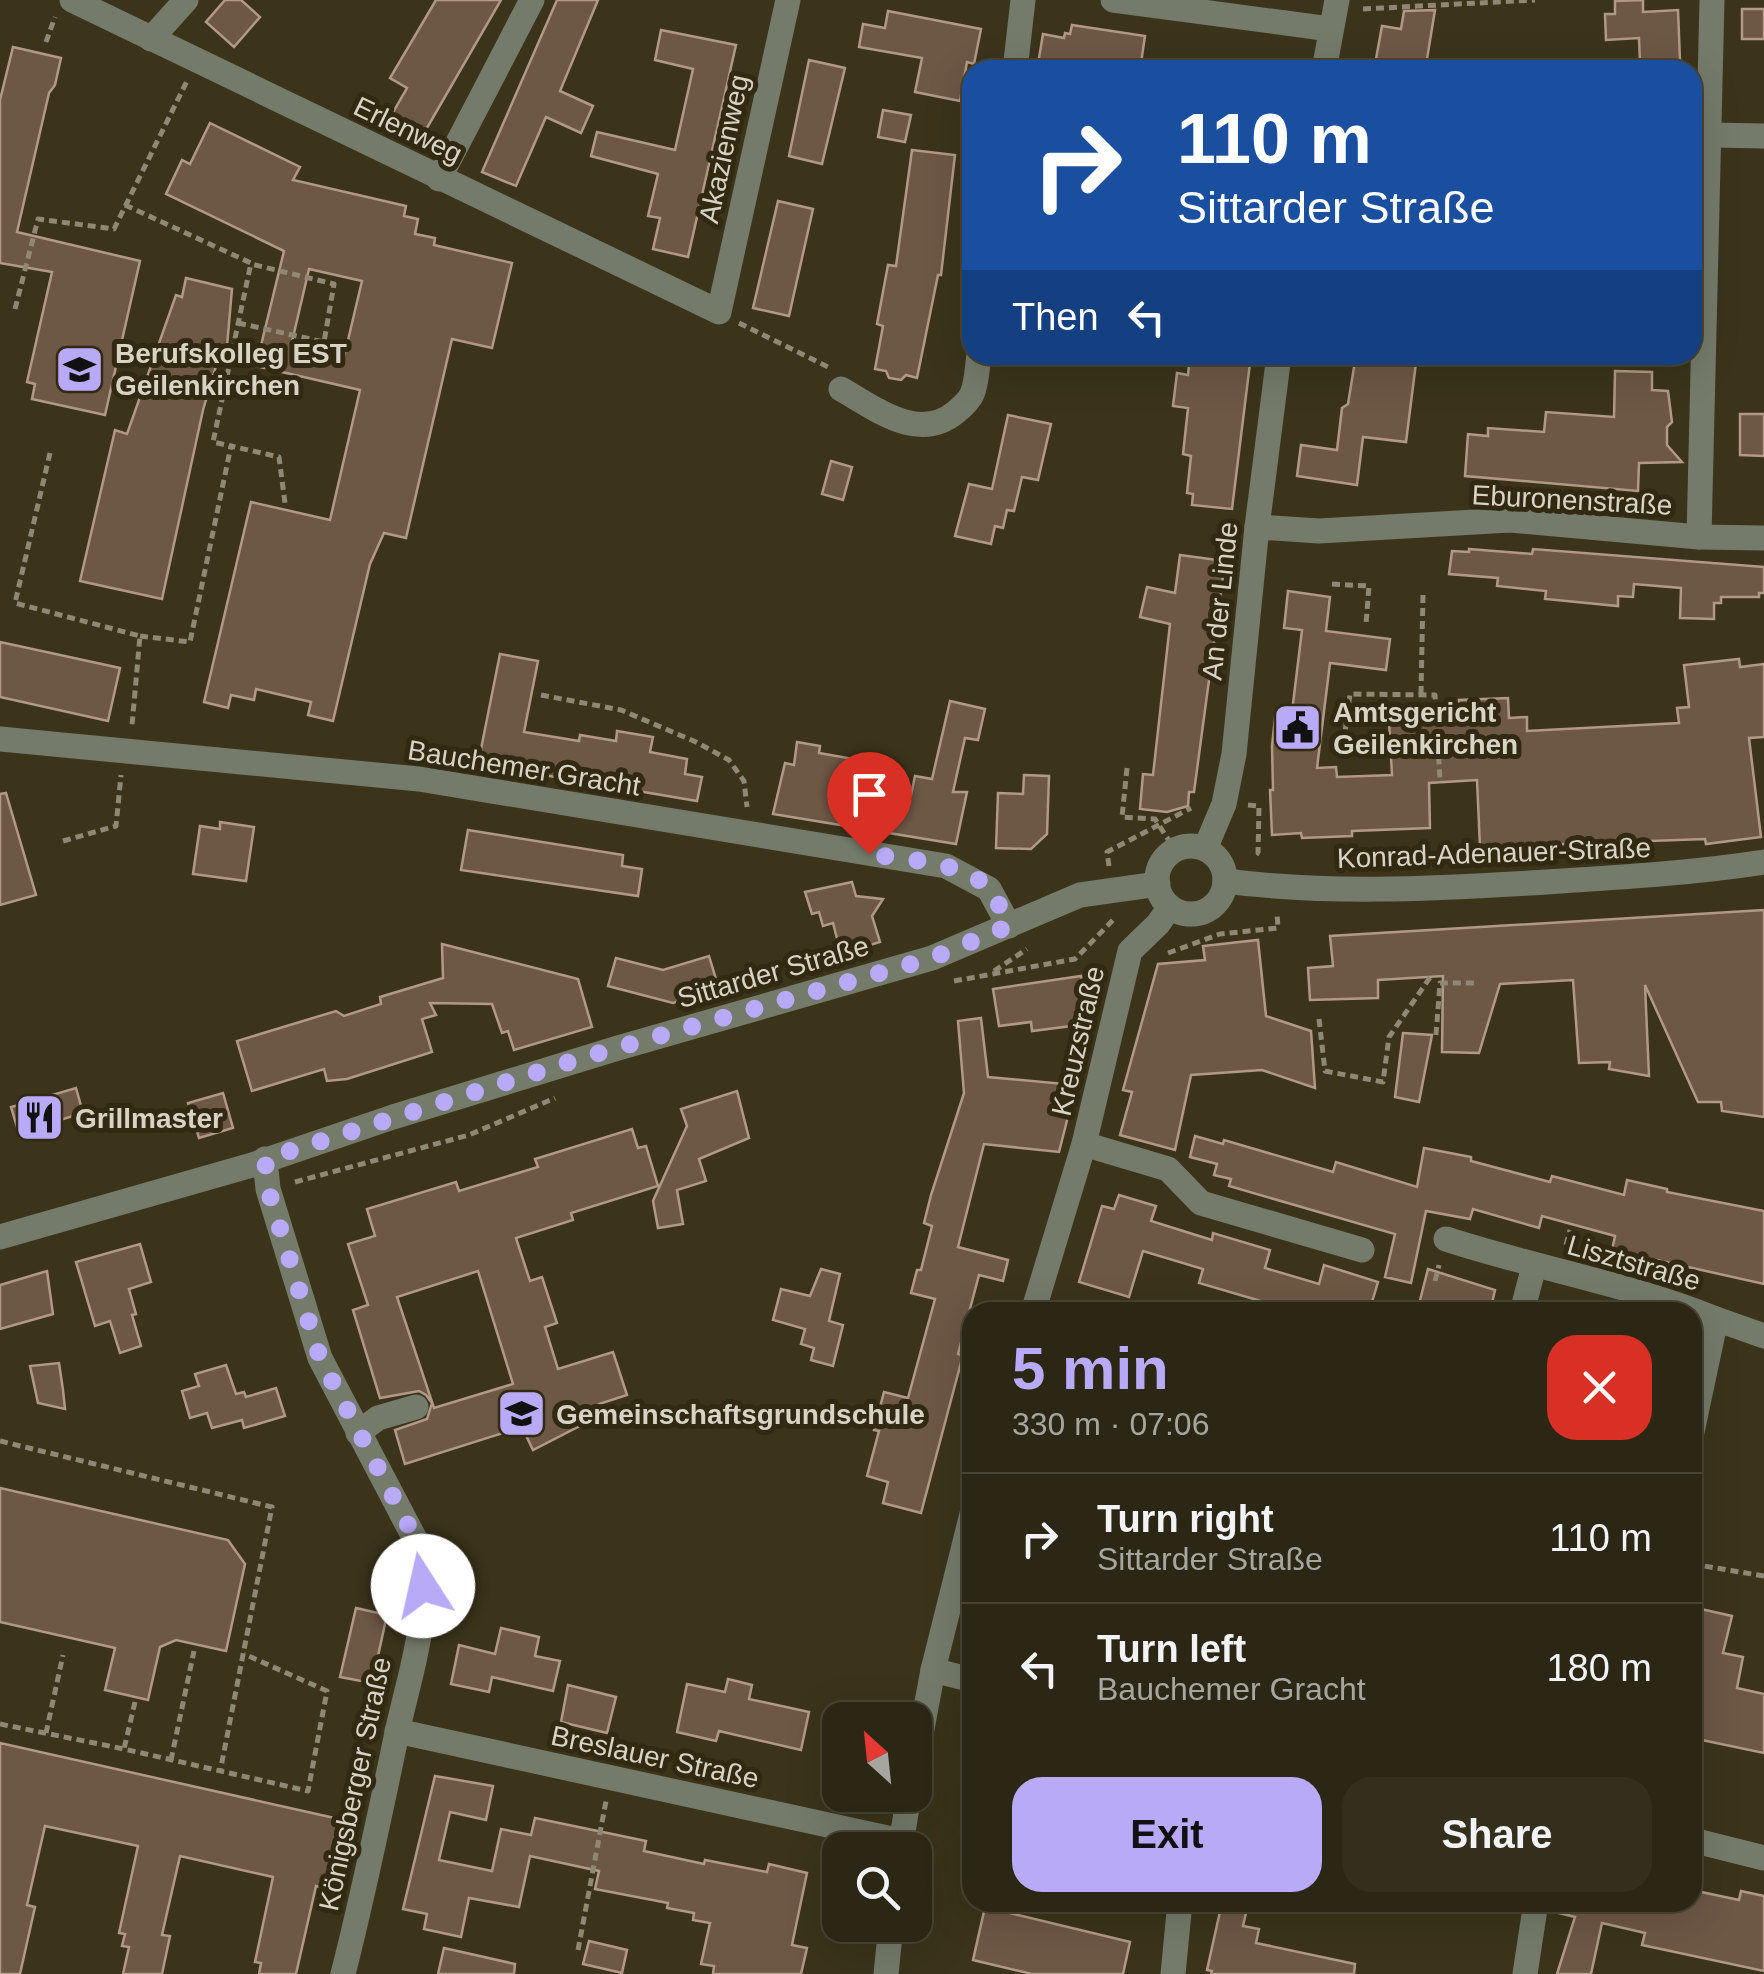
<!DOCTYPE html>
<html lang="en">
<head>
<meta charset="utf-8">
<style>
  :root { --surface:#2c2714; --page:#342f1d; --text:#f1f3f6; --muted:#a6a5a0; --line:#484434; --accent:#b9aaf7 }
  body { margin:0; font-family:Helvetica,sans-serif; background:var(--page); color:var(--text); height:100vh; display:flex; flex-direction:column; font-size:38px; white-space:nowrap }
  * { box-sizing:border-box; margin:0 }
  p { font-size:32px; color:var(--muted) }
  .icon { flex:none; width:55px; height:55px; fill:none; stroke:currentColor; stroke-width:2; stroke-linecap:round; stroke-linejoin:round }
  .map { position:relative; flex:1; overflow:hidden }
  .side { position:absolute; left:962px; top:1302px; width:740px; height:610px; display:flex; flex-direction:column; background:var(--surface); border-radius:30px; box-shadow:0 10px 40px #0002,0 0 0 2px var(--line) }
  .side>* { flex:none }
  .hud { position:absolute; left:962px; top:60px; width:740px; height:305px; border-radius:30px; box-shadow:0 10px 40px #0002,0 0 0 2px var(--line); background:#1a4fa0; color:#fff; overflow:hidden }
  .needle { width:65px; rotate:333deg }
  .buttons { position:absolute; left:822px; top:1702px; display:grid; gap:20px }
  .buttons a { display:grid; place-items:center; width:110px; height:110px; border-radius:20px; background:var(--surface); box-shadow:0 10px 40px #0002,0 0 0 2px var(--line); font-size:50px }
  .pin { position:absolute; display:grid; place-items:center; width:85px; height:85px; color:#fff; margin:-102px -42px; border-radius:50% 50% 50% 0; rotate:-45deg; box-shadow:0 0 10px #0007 }
  .pin .icon { rotate:45deg }
  .me { position:absolute; width:110px; margin:-55px; rotate:350deg; stroke-linejoin:round; filter:drop-shadow(0 0 8px #0008) }
  .turn { display:flex; align-items:center; gap:35px; height:210px; padding:0 50px; font-size:45px }
  .turn .icon { width:130px; height:130px; stroke-width:2.5 }
  .turn b { display:block; font-size:70px; line-height:85px }
  .then { display:flex; align-items:center; height:95px; padding:0 50px; background:#0003; gap:20px; font-size:38px }
  .round { display:grid; place-items:center; flex:none; width:105px; height:105px; border-radius:30px; background:var(--page) }
  .summary { display:flex; align-items:center; justify-content:space-between; height:170px; padding:0 50px }
  h1 { font-size:60px; font-weight:700; line-height:75px; color:var(--accent) }
  .action { display:flex; gap:20px; margin-top:auto; padding:20px 50px }
  .action a { flex:1; height:115px; border-radius:30px; background:var(--accent); color:#111; font-size:40px; font-weight:700; line-height:115px; text-align:center }
  .action a+a { background:var(--page); color:var(--text) }
  ul { padding:0; list-style:none }
  li { display:flex; align-items:center; gap:30px; height:130px; padding:0 50px; border-top:2px solid var(--line) }
  li div { flex:1 }
  li b { display:block; font-size:38px }
  li em { font-style:normal }
  .map>svg:first-child { display:block }
  .building { fill:#6d5745; stroke:#b19986; stroke-width:2.5; fill-rule:evenodd }
  .lines { fill:none; stroke-linecap:round; stroke-linejoin:round }
  .path { stroke:#8e8875; stroke-width:5; stroke-dasharray:8 5; stroke-linecap:butt }
  .minor { stroke:#747b6a; stroke-width:25 }
  .route { stroke:#b9aaf7; stroke-width:18; stroke-dasharray:0 32.4 }
  .labels { text-anchor:middle; dominant-baseline:central; stroke-width:10; stroke-linejoin:round; paint-order:stroke }
  .street-label { font-size:28px; fill:#d7d3c5; stroke:#312911 }
  .poi-label { font-size:28px; font-weight:bold; fill:#d7d3c5; stroke:#312911; text-anchor:start }
</style>
</head>
<body>
<div class="map">
<svg width="1764" height="1974" viewBox="0 0 1764 1974">
  <rect width="100%" height="100%" fill="#3b341b"/>
  <g class="building">
    <polygon points="225,0 241,0 260,17 234,47 206,22"/>
    <polygon points="436,0 501,0 420,140 388,121 407,88 390,78"/>
    <polygon points="557,0 598,0 560,91 593,106 581,133 546,117 516,186 482,172"/>
    <polygon points="1643,0 1643,12 1678,10 1680,60 1640,62 1639,38 1606,40 1605,14 1615,14 1615,1"/>
    <rect x="1742" y="9" width="22" height="30"/>
    <polygon points="1435,10 1426,65 1422,65 1421,70 1374,70 1382,26 1401,29 1404,11"/>
    <polygon points="888,11 981,29 974,64 967,62 960,101 915,92 922,58 859,47 863,24 885,28"/>
    <polygon points="1072,25 1145,36 1140,70 1037,70 1043,34 1064,38 1065,33 1070,34"/>
    <polygon points="661,30 736,45 688,257 653,249 660,218 648,216 658,174 591,156 597,132 675,150 693,69 655,60"/>
    <polygon points="13,47 61,58 55,85 49,93 17,232 140,261 105,415 32,399 35,384 27,382 52,272 0,263 0,100"/>
    <polygon points="809,60 845,68 822,164 789,156"/>
    <polygon points="883,110 911,115 905,142 878,137"/>
    <path d="M210 123 300 167 293 180 406 206 404 216 418 219 415 234 435 238 434 245 512 263 492 348 452 339 406 538 384 533 370 564 333 721 308 715 311 702 256 689 254 700 231 695 228 708 204 702 251 502 330 520 360 390 256 366 284 251 166 194 182 160 190 164ZM309 269 362 281 344 357 291 346Z"/>
    <polygon points="912,150 955,155 941,275 938,275 917,378 906,375 901,380 889,378 886,371 875,369 883,326 877,324 888,265 896,266"/>
    <polygon points="778,201 813,209 789,316 753,308"/>
    <polygon points="186,278 232,289 226,358 219,356 203,410 162,599 80,581 115,430 127,434 176,295 182,297"/>
    <polygon points="1190,355 1251,355 1232,509 1192,505 1193,494 1187,493 1191,456 1183,454 1188,408 1173,406 1177,373 1188,375"/>
    <polygon points="1356,355 1417,355 1406,442 1363,437 1357,485 1297,476 1301,445 1337,450 1342,408 1348,404"/>
    <polygon points="1615,371 1652,372 1652,390 1668,391 1672,422 1667,427 1667,445 1682,462 1639,463 1638,491 1465,476 1468,434 1488,436 1488,428 1544,432 1546,412 1614,417"/>
    <polygon points="1740,414 1764,414 1764,456 1740,455"/>
    <polygon points="1008,415 1051,424 1038,480 1022,477 1014,511 1007,510 1003,528 995,526 991,544 955,536 969,484 992,489"/>
    <polygon points="831,461 852,467 843,500 822,494"/>
    <polygon points="1469,549 1532,554 1533,549 1764,567 1764,593 1759,593 1759,597 1721,597 1721,603 1714,603 1714,619 1680,618 1681,588 1634,584 1633,597 1618,596 1618,606 1545,599 1546,591 1497,586 1498,578 1449,574 1452,551 1469,552"/>
    <polygon points="1180,555 1225,561 1194,792 1189,792 1188,806 1167,812 1140,809 1143,774 1153,775 1170,624 1140,617 1147,587 1175,593"/>
    <polygon points="1288,591 1330,597 1326,631 1390,639 1386,670 1330,663 1317,768 1336,767 1337,777 1392,775 1389,721 1460,718 1459,700 1508,698 1509,718 1527,717 1527,731 1679,723 1677,708 1689,707 1684,665 1739,659 1740,667 1764,664 1764,737 1749,738 1761,837 1706,844 1705,839 1480,847 1477,780 1429,783 1430,828 1352,831 1352,836 1302,838 1301,833 1272,835 1270,790 1273,790 1272,746 1275,718 1291,720 1302,630 1284,628"/>
    <polygon points="0,642 120,668 108,721 0,697"/>
    <polygon points="500,654 538,661 524,732 579,741 580,735 616,741 617,731 653,737 650,752 687,759 685,774 702,777 697,801 478,764"/>
    <polygon points="950,701 985,709 978,740 965,738 953,792 967,792 956,844 773,814 785,763 794,765 797,742 820,746 819,753 870,762 865,787 911,795 915,776 932,779"/>
    <polygon points="1024,775 1049,776 1047,834 1031,849 996,848 998,793 1023,794"/>
    <polygon points="6,793 36,895 0,905 0,794"/>
    <polygon points="220,822 254,827 246,881 193,874 200,826 220,829"/>
    <polygon points="468,830 623,855 622,866 642,869 638,896 461,870"/>
    <polygon points="852,882 856,896 883,899 872,916 880,942 841,954 833,923 823,926 819,912 812,914 805,892"/>
    <polygon points="1764,910 1764,1117 1722,1111 1721,1102 1698,1102 1645,985 1649,1076 1609,1069 1610,1062 1579,1063 1573,980 1500,984 1479,1053 1442,1052 1443,976 1378,980 1378,998 1310,1000 1308,968 1333,966 1330,936"/>
    <polygon points="1258,940 1266,1016 1311,1031 1315,1088 1262,1070 1191,1075 1175,1150 1120,1135 1132,1092 1123,1090 1158,964 1205,960 1203,946"/>
    <polygon points="442,944 578,979 592,1027 514,1050 508,1031 502,1033 492,1004 430,1003 436,1015 422,1019 432,1052 347,1079 327,1081 324,1069 252,1091 237,1041 336,1011 344,1016 381,1004 380,997 443,978"/>
    <polygon points="709,956 719,989 673,1003 608,986 616,958 663,970"/>
    <polygon points="1081,976 1088,1024 1032,1031 1031,1022 999,1026 993,989"/>
    <polygon points="981,1018 988,1077 1076,1085 1059,1152 984,1144 958,1247 1008,1260 1003,1281 979,1275 958,1354 963,1355 921,1513 883,1503 888,1482 867,1476 879,1431 874,1430 884,1392 908,1398 935,1299 911,1293 917,1270 921,1270 932,1226 924,1223 931,1195 964,1093 958,1021"/>
    <polygon points="1403,1033 1432,1035 1419,1102 1395,1097"/>
    <polygon points="76,1088 83,1113 50,1123 51,1128 20,1137 11,1107"/>
    <polygon points="737,1091 749,1138 699,1159 706,1181 677,1190 683,1224 658,1228 653,1201 687,1126 681,1109"/>
    <polygon points="223,1093 233,1128 199,1138 188,1103"/>
    <path d="M632 1129 638 1148 646 1146 658 1186 571 1213 573 1220 516 1238 530 1281 542 1277 557 1323 545 1327 558 1369 613 1352 627 1395 599 1404 604 1420 578 1427 533 1450 522 1427 405 1464 395 1430 427 1419 432 1403 426 1395 419 1391 380 1398 353 1310 368 1305 348 1244 375 1236 367 1209 456 1182 459 1191 538 1167 535 1159ZM478 1271 513 1384 434 1408 397 1297Z"/>
    <polygon points="1195,1136 1223,1144 1224,1140 1333,1172 1336,1162 1417,1187 1424,1148 1471,1157 1471,1161 1550,1182 1552,1176 1624,1195 1627,1180 1667,1189 1667,1192 1764,1211 1764,1284 1612,1250 1615,1236 1542,1216 1539,1228 1473,1209 1470,1219 1426,1211 1411,1283 1385,1277 1395,1234 1229,1186 1231,1179 1214,1175 1217,1164 1190,1157"/>
    <polygon points="1119,1195 1156,1206 1151,1221 1212,1240 1213,1233 1270,1250 1265,1268 1319,1284 1324,1265 1378,1282 1369,1312 1298,1312 1199,1283 1203,1269 1143,1251 1129,1297 1079,1282 1102,1206 1114,1209"/>
    <polygon points="140,1244 151,1282 129,1289 136,1314 132,1315 141,1346 120,1353 110,1321 95,1326 76,1262"/>
    <polygon points="821,1269 840,1274 829,1321 843,1325 833,1366 811,1360 814,1348 801,1344 805,1329 773,1320 781,1289 810,1296"/>
    <polygon points="1428,1269 1495,1290 1490,1312 1449,1312 1419,1304"/>
    <polygon points="47,1271 53,1314 0,1329 0,1285"/>
    <polygon points="59,1363 63,1390 65,1409 38,1403 30,1366"/>
    <polygon points="226,1365 236,1394 244,1392 246,1397 276,1388 285,1416 244,1428 242,1420 212,1428 207,1413 190,1418 182,1391 199,1386 195,1374"/>
    <polygon points="0,1488 228,1540 245,1564 226,1651 176,1640 160,1647 148,1700 105,1690 115,1648 0,1622"/>
    <polygon points="1692,1607 1732,1616 1723,1653 1743,1657 1737,1688 1764,1694 1764,1753 1692,1738"/>
    <polygon points="356,1608 387,1615 372,1683 340,1677"/>
    <polygon points="501,1628 539,1637 535,1656 560,1661 553,1691 492,1677 489,1692 451,1684 459,1645 495,1654"/>
    <polygon points="728,1679 752,1685 749,1699 809,1712 801,1750 719,1731 716,1741 677,1732 687,1684 725,1692"/>
    <polygon points="568,1685 616,1697 607,1733 561,1722"/>
    <polygon points="0,1743 339,1819 324,1888 316,1886 296,1974 259,1974 261,1963 255,1962 273,1877 180,1856 162,1935 170,1936 162,1974 123,1974 129,1947 122,1946 125,1934 119,1933 138,1846 45,1826 27,1905 35,1907 20,1974 0,1974"/>
    <polygon points="435,1776 493,1786 486,1820 450,1812 439,1860 492,1871 501,1829 531,1835 535,1818 646,1841 644,1851 704,1864 705,1860 767,1872 769,1864 807,1873 792,1945 807,1948 801,1974 713,1974 714,1966 701,1964 710,1923 693,1920 694,1913 667,1908 668,1903 595,1889 599,1871 530,1856 519,1907 469,1898 461,1937 424,1929 427,1914 403,1909"/>
    <polygon points="1692,1890 1739,1900 1741,1891 1764,1896 1764,1971 1642,1945 1645,1933 1602,1923 1591,1974 1557,1974 1575,1917 1555,1912 1556,1902 1692,1902"/>
    <polygon points="985,1907 1130,1942 1123,1974 1032,1974 973,1960"/>
    <polygon points="1221,1907 1246,1913 1243,1926 1259,1929 1256,1943 1355,1964 1354,1974 1211,1974 1212,1971 1207,1970"/>
    <polygon points="589,1941 627,1950 622,1973 583,1964"/>
    <polygon points="444,1948 515,1964 514,1974 438,1974"/>
  </g>
  <g class="lines">
    <g class="path">
      <polyline points="1363,9 1535,0"/>
      <polyline points="46,42 55,17"/>
      <polyline points="125,205 251,263 213,442 231,446"/>
      <polyline points="15,309 38,219 114,229 187,81"/>
      <polyline points="238,323 324,342 334,284 251,264"/>
      <polyline points="739,323 828,367"/>
      <polyline points="50,453 15,603 140,636 132,725"/>
      <polyline points="1332,584 1369,586 1366,624"/>
      <polyline points="140,636 190,642 231,446 279,457 285,503"/>
      <polyline points="1421,694 1423,594"/>
      <polyline points="541,695 621,710 696,742 729,760 744,781 747,807"/>
      <polyline points="1342,755 1350,694 1435,695 1440,780"/>
      <polyline points="1127,768 1122,817 1155,819 1175,850"/>
      <polyline points="1248,805 1259,806 1258,853 1263,856"/>
      <polyline points="63,841 116,826 121,775"/>
      <polyline points="1109,866 1107,852 1191,808"/>
      <polyline points="1168,953 1220,934 1278,928 1277,913"/>
      <polyline points="994,971 1027,949"/>
      <polyline points="954,981 1075,959 1116,917"/>
      <polyline points="1319,1019 1325,1071 1383,1082 1389,1037 1431,976"/>
      <polyline points="1436,1035 1440,983 1475,983"/>
      <polyline points="295,1182 469,1135 555,1098"/>
      <polyline points="1566,1245 1570,1230"/>
      <polyline points="1435,1281 1439,1265"/>
      <polyline points="0,1441 272,1507 220,1772"/>
      <polyline points="1692,1564 1764,1576"/>
      <polyline points="135,1702 124,1749 308,1791 327,1691 244,1654"/>
      <polyline points="0,1724 124,1749"/>
      <polyline points="46,1733 63,1655"/>
      <polyline points="171,1760 194,1651"/>
      <polyline points="578,1950 606,1801"/>
    </g>
    <g class="minor">
      <polyline points="72,0 719,312 788,0"/>
      <polyline points="1113,0 1330,29"/>
      <polyline points="151,39 186,0"/>
      <polyline points="1015,70 1023,0"/>
      <polyline points="1324,70 1337,0"/>
      <polyline points="1711,135 1764,136"/>
      <polyline points="439,179 532,0"/>
      <path d="M841 389C876 409 919 443 956 412 962 407 969 401 972 394 977 383 977 367 979 355"/>
      <polyline points="1257,527 1319,531 1510,520 1699,537 1764,538"/>
      <polyline points="1699,537 1712,0"/>
      <polyline points="0,739 419,779 946,866 989,889 1009,926"/>
      <circle cx="1191" cy="880" r="34"/>
      <polyline points="1205,849 1224,804 1234,754 1257,527 1279,355"/>
      <path d="M1225 881C1327 894 1427 889 1529 883 1608 878 1686 874 1764 862"/>
      <polyline points="1084,1144 1168,1169 1201,1203 1362,1250"/>
      <path d="M265 1159 268 1189 320 1358 416 1541C436 1600 411 1669 398 1728 381 1810 364 1892 343 1974"/>
      <polyline points="0,1237 252,1165 393,1117 618,1048 932,958 1080,895 1158,884"/>
      <path d="M1446 1239C1535 1268 1629 1284 1716 1319"/>
      <polyline points="1033,1312 1084,1144 1130,951 1158,924 1170,907"/>
      <polyline points="1522,1312 1534,1266"/>
      <polyline points="1692,1432 1716,1319 1764,1336"/>
      <polyline points="358,1433 378,1418 416,1407"/>
      <polyline points="933,1670 972,1680"/>
      <polyline points="397,1731 901,1841"/>
      <polyline points="915,1766 933,1670 972,1514"/>
      <polyline points="1692,1840 1764,1858"/>
      <polyline points="900,1850 909,1795"/>
      <polyline points="886,1974 891,1925"/>
      <polyline points="1173,1974 1180,1902"/>
      <polyline points="1525,1974 1536,1902"/>
    </g>
  </g>
  <g class="lines">
    <path class="route" d="M423 1586 424 1565 416 1540 320 1358 268 1189 265 1159 582 1058 932 958 1009 926C1003 915 998 900 990 890 968 862 902 859 869 854"/>
  </g>
  <defs>
    <symbol id="school-square" viewBox="-11 -11 22 22"><rect x="-9" y="-9" width="18" height="18" rx="4" fill="#b9aaf7" stroke="#312911"/><path d="M0-5L7-2L0 1L-7-2ZM-4 1L0 2.5L4 1V4Q0 6-4 4Z" fill="#111"/></symbol>
    <symbol id="civic-square" viewBox="-11 -11 22 22"><rect x="-9" y="-9" width="18" height="18" rx="4" fill="#b9aaf7" stroke="#312911"/><path d="M-.6-6.5H3V-4.5H.6V-3L4-1V1h2V6H-6V1h2V-1L-.6-3ZM-1.2 2.5V6h2.4V2.5Z" fill="#111"/></symbol>
    <symbol id="restaurant-square" viewBox="-11 -11 22 22"><rect x="-9" y="-9" width="18" height="18" rx="4" fill="#b9aaf7" stroke="#312911"/><path d="M-5-6h1v4h1v-4h1v4h1v-4h1v5L-1.5 .5V6h-2V.5L-5-1ZM5-6V6H3V1.5H1.5Q1.5-4 5-6Z" fill="#111"/></symbol>
  </defs>
  <g fill-rule="evenodd">
    <use href="#school-square" x="52" y="342" width="55" height="55"/>
    <use href="#civic-square" x="1270" y="700" width="55" height="55"/>
    <use href="#restaurant-square" x="12" y="1090" width="55" height="55"/>
    <use href="#school-square" x="494" y="1386" width="55" height="55"/>
  </g>
  <g class="labels">
    <g class="street-label">
      <text transform="translate(408 130) rotate(26)">Erlenweg</text>
      <text transform="translate(724 149) rotate(-78)">Akazienweg</text>
      <text transform="translate(1572 500) rotate(3)">Eburonenstraße</text>
      <text transform="translate(1220 601) rotate(-84)">An der Linde</text>
      <text transform="translate(524 768) rotate(9)">Bauchemer Gracht</text>
      <text transform="translate(1494 853) rotate(-2)">Konrad-Adenauer-Straße</text>
      <text transform="translate(773 972) rotate(-16)">Sittarder Straße</text>
      <text transform="translate(1078 1041) rotate(-77)">Kreuzstraße</text>
      <text transform="translate(1634 1263) rotate(16)">Lisztstraße</text>
      <text transform="translate(655 1757) rotate(12)">Breslauer Straße</text>
      <text transform="translate(355 1784) rotate(-78)">Königsberger Straße</text>
    </g>
    <g class="poi-label">
      <text x="115" y="353">Berufskolleg EST<tspan x="115" dy="32">Geilenkirchen</tspan></text>
      <text x="1333" y="712">Amtsgericht<tspan x="1333" dy="32">Geilenkirchen</tspan></text>
      <text x="75" y="1118">Grillmaster</text>
      <text x="556" y="1414">Gemeinschaftsgrundschule</text>
    </g>
  </g>
</svg>
<div class="buttons">
<a><svg class="needle" viewBox="-14 -14 28 28"><path d="M0-13l5 13h-10z" fill="#e53935"/><path d="M0 13l5-13h-10z" fill="#a6a5a0"/></svg></a>
<a><svg class="icon" aria-label="search" viewBox="0 0 24 24"><circle cx="10" cy="10" r="6"/><path d="M15 15l6 6"/></svg></a>
</div>
<div class="pin" style="left:869px;top:854px;background:#d93025"><svg class="icon" aria-label="arrive" viewBox="0 0 24 24"><path d="M6 21V4h12l-3 4 3 4H6"/></svg></div>
<svg class="me" style="left:423px;top:1586px" viewBox="-20 -20 40 40"><circle r="19" fill="#fff"/><path d="M0-13L10 11 0 6-10 11z" fill="#b9aaf7"/></svg>
<div class="hud">
<div class="turn"><svg class="icon" aria-label="right" viewBox="0 0 24 24"><path d="M7 20v-9h11M14 6l5 5-5 5"/></svg><div><b>110 m</b>Sittarder Straße</div></div>
<div class="then">Then<svg class="icon" aria-label="left" viewBox="0 0 24 24"><path d="M17 20v-9H6M10 6l-5 5 5 5"/></svg></div>
</div>
<section class="side">
<div class="summary"><div><h1>5 min</h1><p>330 m · 07:06</p></div><a class="round" style="background:#d93025;color:#fff"><svg class="icon" aria-label="close" viewBox="0 0 24 24"><path d="M6 6l12 12M18 6L6 18"/></svg></a></div>
<ul>
<li><svg class="icon" aria-label="right" viewBox="0 0 24 24"><path d="M7 20v-9h11M14 6l5 5-5 5"/></svg><div><b>Turn right</b><p>Sittarder Straße</p></div><em>110 m</em></li>
<li><svg class="icon" aria-label="left" viewBox="0 0 24 24"><path d="M17 20v-9H6M10 6l-5 5 5 5"/></svg><div><b>Turn left</b><p>Bauchemer Gracht</p></div><em>180 m</em></li>
</ul>
<div class="action"><a>Exit</a><a>Share</a></div>
</section>
</div>
</body>
</html>
